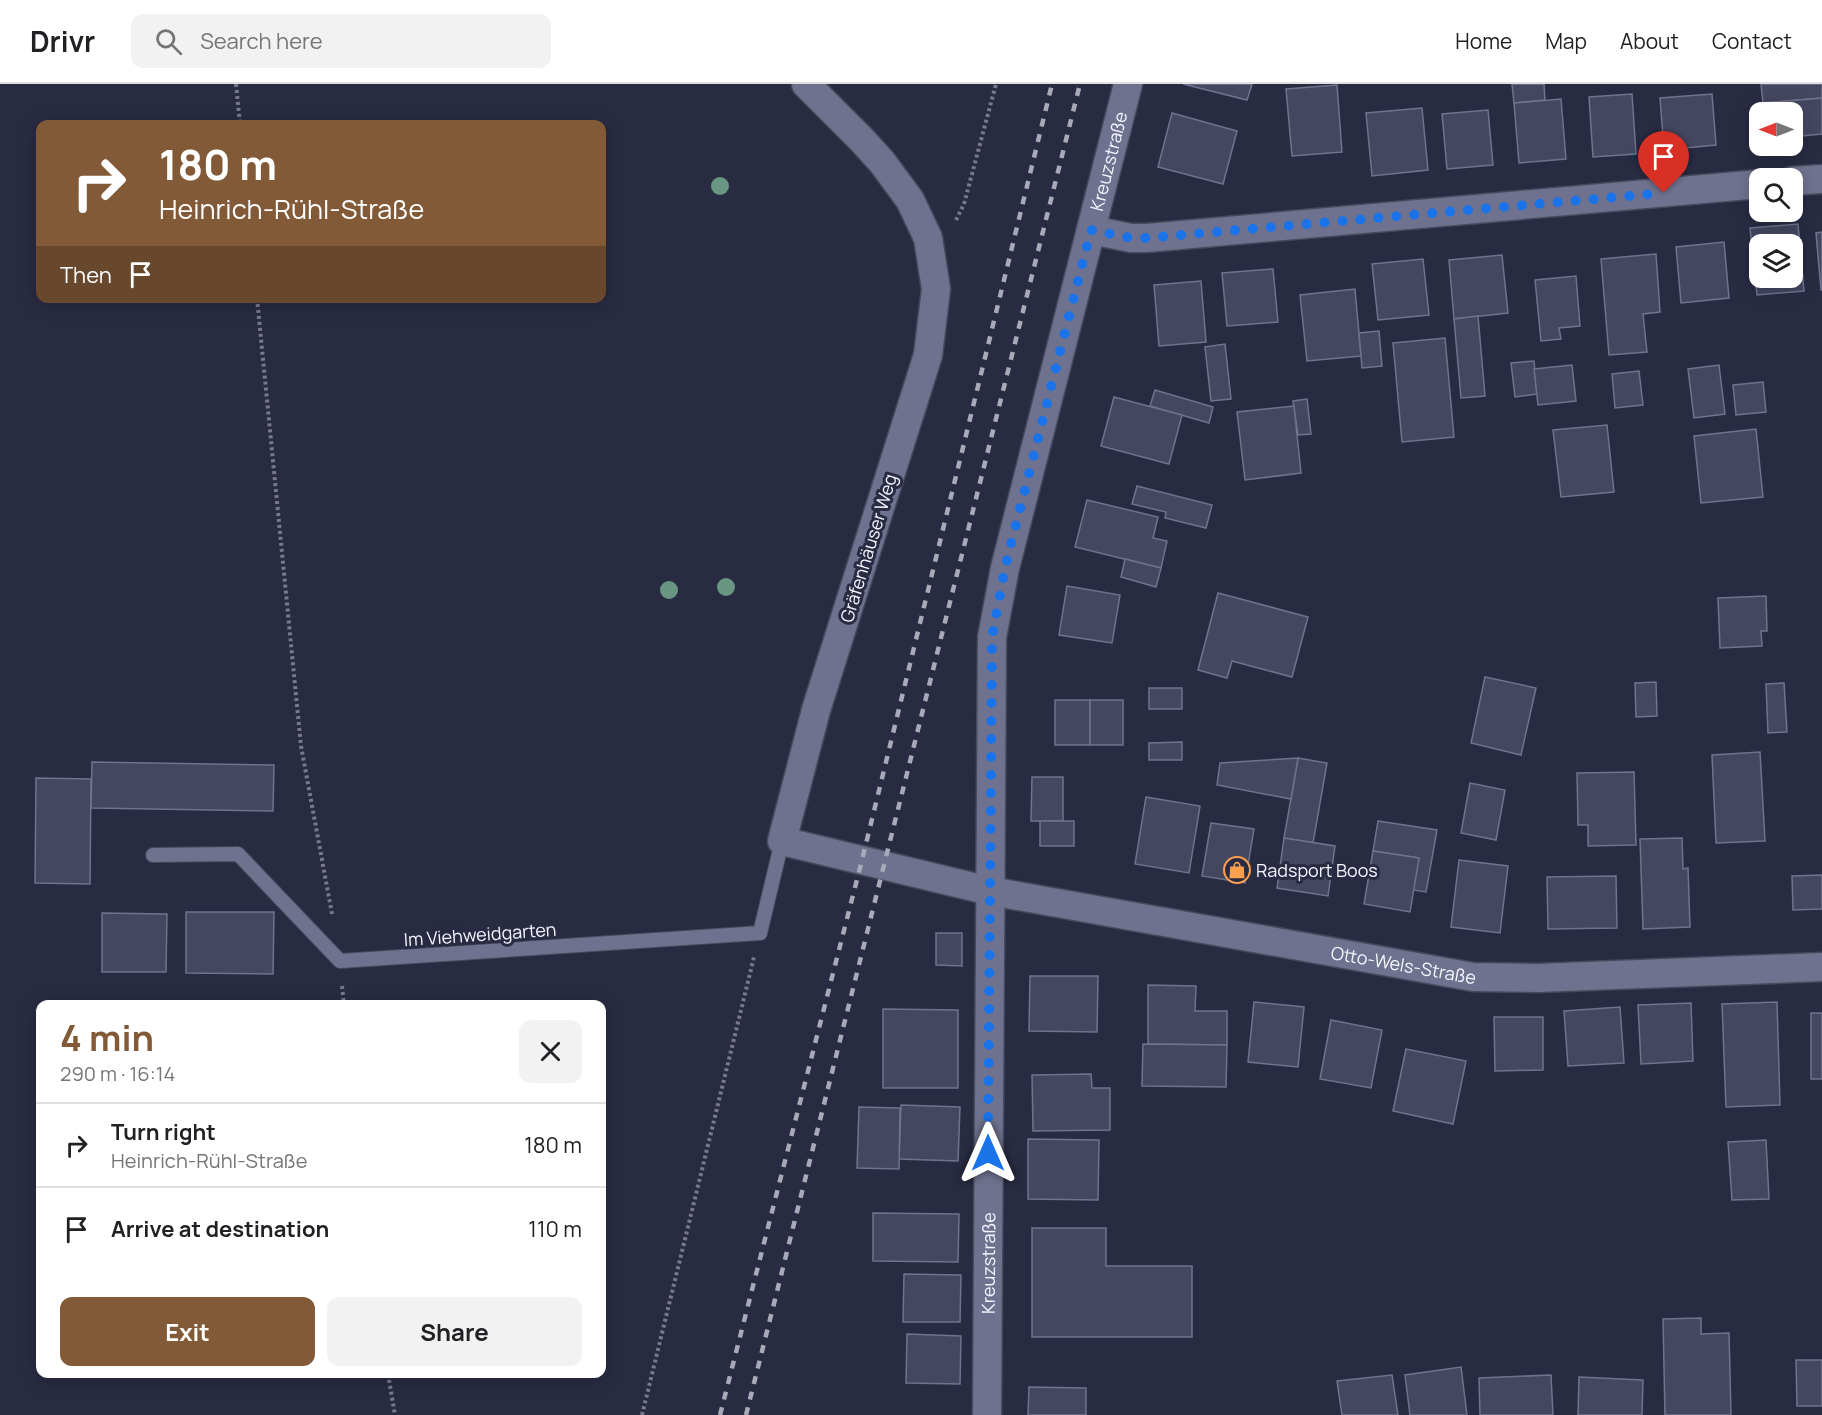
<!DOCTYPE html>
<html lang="en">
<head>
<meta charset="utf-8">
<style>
  :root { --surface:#fff; --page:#f2f2f2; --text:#202124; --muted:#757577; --line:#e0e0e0; --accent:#825a37 }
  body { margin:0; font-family:Manrope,sans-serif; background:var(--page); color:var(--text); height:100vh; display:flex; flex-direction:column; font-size:22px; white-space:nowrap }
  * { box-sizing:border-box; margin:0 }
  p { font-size:20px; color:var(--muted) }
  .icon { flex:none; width:33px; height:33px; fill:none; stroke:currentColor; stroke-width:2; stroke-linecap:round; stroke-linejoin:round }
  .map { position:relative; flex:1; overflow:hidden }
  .side { position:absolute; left:36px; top:916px; width:570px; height:378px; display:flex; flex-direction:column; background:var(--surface); border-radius:12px; box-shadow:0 3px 15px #0003 }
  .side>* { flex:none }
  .hud { position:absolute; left:36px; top:36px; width:570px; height:183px; border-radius:12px; box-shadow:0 3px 15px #0003; background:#825a37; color:#fff; overflow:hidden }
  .needle { width:39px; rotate:270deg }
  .tools { position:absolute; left:1749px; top:18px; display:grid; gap:12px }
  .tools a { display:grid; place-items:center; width:54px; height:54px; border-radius:12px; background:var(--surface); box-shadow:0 3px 15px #0003; font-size:30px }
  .pin { position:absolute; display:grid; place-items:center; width:51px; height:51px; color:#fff; margin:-62px -26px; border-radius:50% 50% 50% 0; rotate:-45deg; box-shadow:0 0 6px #0007 }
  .pin .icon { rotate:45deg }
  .me { position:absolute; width:66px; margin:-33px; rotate:0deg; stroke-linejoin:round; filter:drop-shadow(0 0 4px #0008) }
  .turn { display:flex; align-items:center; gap:21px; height:126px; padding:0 24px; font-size:27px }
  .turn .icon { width:78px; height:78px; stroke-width:2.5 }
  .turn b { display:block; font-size:42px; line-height:51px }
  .then { display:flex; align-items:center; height:57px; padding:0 24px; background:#0003; gap:12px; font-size:22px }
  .round { display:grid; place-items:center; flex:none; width:63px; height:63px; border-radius:12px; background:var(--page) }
  .head { display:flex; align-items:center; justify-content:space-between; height:102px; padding:0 24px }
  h1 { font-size:36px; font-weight:700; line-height:45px; color:var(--accent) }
  .cta { display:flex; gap:12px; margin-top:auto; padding:12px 24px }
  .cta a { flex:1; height:69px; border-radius:12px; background:var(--accent); color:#fff; font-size:24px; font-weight:700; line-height:69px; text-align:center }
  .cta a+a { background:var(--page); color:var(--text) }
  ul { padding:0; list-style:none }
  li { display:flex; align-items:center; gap:18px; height:84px; padding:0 24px; border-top:2px solid var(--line) }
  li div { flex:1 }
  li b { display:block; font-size:22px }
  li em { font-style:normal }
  header { display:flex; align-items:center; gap:36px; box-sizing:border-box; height:84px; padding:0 30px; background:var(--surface); border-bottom:2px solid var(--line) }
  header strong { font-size:28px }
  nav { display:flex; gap:33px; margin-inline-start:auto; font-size:21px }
  .search { width:420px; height:54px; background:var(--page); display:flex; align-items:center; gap:15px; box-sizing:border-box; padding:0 21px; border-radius:12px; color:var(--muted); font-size:22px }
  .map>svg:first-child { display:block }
  .building { fill:#444760; stroke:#70738f; stroke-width:1.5; fill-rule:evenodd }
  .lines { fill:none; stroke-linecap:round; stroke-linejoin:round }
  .lane-casing { stroke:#47495b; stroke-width:16 }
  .street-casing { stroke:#47495b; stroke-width:31 }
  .path { stroke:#787a8c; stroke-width:4; stroke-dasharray:3 3; stroke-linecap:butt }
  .lane { stroke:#6f728e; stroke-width:14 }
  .street { stroke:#6f728e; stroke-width:28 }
  .rail { stroke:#a8aab9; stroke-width:4.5; stroke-dasharray:8 8; stroke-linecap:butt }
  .tree { fill:#699683 }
  .route { stroke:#1a73e8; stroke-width:10; stroke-dasharray:0 18 }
  .labels { text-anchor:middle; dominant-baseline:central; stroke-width:6; stroke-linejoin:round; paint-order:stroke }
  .street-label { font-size:18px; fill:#f3f4fe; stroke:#282b42 }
  .poi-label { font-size:18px; fill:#f3f4fe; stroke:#282b42; text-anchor:start }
</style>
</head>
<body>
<header>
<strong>Drivr</strong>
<div class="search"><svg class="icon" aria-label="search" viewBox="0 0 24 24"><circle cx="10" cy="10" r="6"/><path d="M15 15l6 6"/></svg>Search here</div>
<nav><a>Home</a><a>Map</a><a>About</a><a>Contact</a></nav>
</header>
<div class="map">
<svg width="1822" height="1331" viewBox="0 0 1822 1331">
  <rect width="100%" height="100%" fill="#282b42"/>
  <g class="building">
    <polygon points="1183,0 1252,0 1247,16"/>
    <polygon points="1512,0 1544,0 1545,16 1514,19"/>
    <polygon points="1761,0 1822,0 1822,14 1763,19"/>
    <polygon points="1337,1 1342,68 1292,72 1286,5"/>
    <polygon points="1632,10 1636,70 1593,73 1589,13"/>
    <polygon points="1712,10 1716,61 1664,66 1660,14"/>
    <polygon points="1822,14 1822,50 1792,53 1792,28 1764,28 1763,19"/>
    <polygon points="1561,15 1566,75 1519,79 1514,19"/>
    <polygon points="1422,24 1428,86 1372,92 1366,29"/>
    <polygon points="1488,26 1493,81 1447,85 1442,30"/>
    <polygon points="1172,29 1237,47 1223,100 1158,83"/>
    <path d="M1798 140 1804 207 1757 211 1750 144ZM1760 160H1792V194H1760Z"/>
    <polygon points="1822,148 1822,206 1821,206 1816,149"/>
    <polygon points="1724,158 1729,214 1681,219 1676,163"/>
    <polygon points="1656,170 1660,228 1643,230 1647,268 1609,271 1601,175"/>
    <polygon points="1502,171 1508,229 1454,235 1449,176"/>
    <polygon points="1423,175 1429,231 1378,236 1372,180"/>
    <polygon points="1273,185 1278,238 1227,242 1222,189"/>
    <polygon points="1576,192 1580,242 1559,244 1561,255 1541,257 1535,196"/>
    <polygon points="1201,197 1206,258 1159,262 1154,201"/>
    <polygon points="1355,205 1361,272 1307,277 1300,211"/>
    <polygon points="1478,232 1485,312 1461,314 1454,235"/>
    <polygon points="1379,247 1382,282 1362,284 1359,249"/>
    <polygon points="1445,254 1454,353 1402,358 1393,259"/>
    <polygon points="1225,260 1231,315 1211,317 1205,263"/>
    <polygon points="1534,277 1537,310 1515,313 1511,279"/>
    <polygon points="1572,281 1576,317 1538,321 1534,285"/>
    <polygon points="1719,281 1725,330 1694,334 1688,285"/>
    <polygon points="1639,287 1643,321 1615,324 1612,290"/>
    <polygon points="1763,298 1766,328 1736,331 1733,301"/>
    <polygon points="1155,306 1213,323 1209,339 1150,322"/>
    <polygon points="1114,313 1182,331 1169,380 1101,362"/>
    <polygon points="1307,315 1311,350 1298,351 1293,317"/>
    <polygon points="1294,322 1301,389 1245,396 1237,328"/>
    <polygon points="1607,341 1614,408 1561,413 1553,346"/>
    <polygon points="1756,345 1763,413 1701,419 1694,352"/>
    <polygon points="1137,402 1212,421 1206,444 1165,434 1166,428 1132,420"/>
    <polygon points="1087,416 1158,433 1153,454 1167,457 1161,484 1075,463"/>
    <polygon points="1125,475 1161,484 1156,503 1121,493"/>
    <polygon points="1067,502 1120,511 1112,559 1059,551"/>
    <polygon points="1218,509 1308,533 1292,593 1232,577 1227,594 1198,586"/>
    <polygon points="1766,512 1767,547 1761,547 1762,562 1720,564 1718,514"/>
    <polygon points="1485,593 1536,604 1521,671 1471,659"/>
    <polygon points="1656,598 1657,632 1636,633 1635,599"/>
    <polygon points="1784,599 1787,648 1768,649 1766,600"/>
    <rect x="1149" y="604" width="33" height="21"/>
    <rect x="1055" y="616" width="35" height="45"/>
    <rect x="1090" y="616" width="33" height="45"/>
    <polygon points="1182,658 1182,676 1149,676 1149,659"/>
    <polygon points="1760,668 1765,757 1716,759 1712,671"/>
    <polygon points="1298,674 1327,679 1313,759 1284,754"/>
    <polygon points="1298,674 1291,715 1217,701 1220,679"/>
    <polygon points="92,678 274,681 273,727 91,724"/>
    <polygon points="1634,688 1636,761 1588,762 1588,741 1578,741 1577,689"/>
    <polygon points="1032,693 1063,693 1063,737 1031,737"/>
    <polygon points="36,694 91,695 90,800 35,799"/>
    <polygon points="1470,699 1505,706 1496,756 1461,749"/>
    <polygon points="1146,713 1200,722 1189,789 1135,780"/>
    <rect x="1040" y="737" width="34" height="25"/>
    <polygon points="1378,737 1437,746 1426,808 1413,806 1419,774 1373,767"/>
    <polygon points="1211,739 1254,745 1245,799 1202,792"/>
    <polygon points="1284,754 1335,762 1328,812 1277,804"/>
    <polygon points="1682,754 1683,785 1688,784 1690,843 1643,845 1640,755"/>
    <polygon points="1373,767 1419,774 1410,828 1364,820"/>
    <polygon points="1459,776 1508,782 1500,849 1451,843"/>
    <polygon points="1822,791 1822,825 1793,826 1792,792"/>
    <polygon points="1616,792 1617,844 1548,845 1547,793"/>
    <polygon points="186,828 274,828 273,890 186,889"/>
    <polygon points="102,829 167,830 166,888 102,888"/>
    <polygon points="936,849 962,849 962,882 936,881"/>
    <polygon points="1030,892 1098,892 1097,948 1029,947"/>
    <polygon points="1148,901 1196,902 1195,927 1227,927 1227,961 1148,960"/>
    <polygon points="1254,918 1304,923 1298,983 1248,978"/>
    <polygon points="1777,918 1780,1021 1726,1023 1722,920"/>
    <polygon points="1691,919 1693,977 1641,980 1638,921"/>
    <polygon points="1620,923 1624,979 1568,982 1564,927"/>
    <polygon points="883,925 958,926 958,1004 883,1004"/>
    <rect x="1811" y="929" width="11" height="66"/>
    <polygon points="1494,933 1543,933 1543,986 1495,987"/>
    <polygon points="1331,936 1382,946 1371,1004 1320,995"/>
    <polygon points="1143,960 1227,961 1226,1003 1142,1002"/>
    <polygon points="1406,965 1466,977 1453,1040 1393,1027"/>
    <polygon points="1091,990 1092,1004 1110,1004 1110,1046 1033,1047 1032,991"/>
    <polygon points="901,1021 960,1023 958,1077 899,1075"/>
    <polygon points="859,1023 900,1024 899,1085 857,1084"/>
    <polygon points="1028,1055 1099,1056 1098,1116 1028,1115"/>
    <polygon points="1766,1056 1769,1115 1732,1116 1728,1058"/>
    <polygon points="873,1129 959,1130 958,1178 873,1177"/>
    <polygon points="1032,1144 1106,1144 1106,1182 1192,1182 1192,1253 1032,1253"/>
    <polygon points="904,1190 961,1191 960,1238 903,1238"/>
    <polygon points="1701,1234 1701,1250 1729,1249 1731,1331 1665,1331 1663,1235"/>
    <polygon points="907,1250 961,1252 960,1300 906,1299"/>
    <polygon points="1796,1276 1822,1276 1822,1322 1797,1322"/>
    <polygon points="1461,1283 1467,1331 1410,1331 1405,1291"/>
    <polygon points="1392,1291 1398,1331 1342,1331 1337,1297"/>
    <polygon points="1551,1291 1553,1331 1480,1331 1479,1294"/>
    <polygon points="1579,1293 1643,1296 1642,1331 1578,1331"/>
    <polygon points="1029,1303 1086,1304 1086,1331 1028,1331"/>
  </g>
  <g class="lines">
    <defs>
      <polyline id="lane" points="153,771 238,770 340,877 760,849 782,757"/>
      <g id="street">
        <path id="s1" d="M806 0 861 55 882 78 910 116 928 154 936 205 928 271 816 626 782 757 990 807 1473 893 1538 894 1822 883"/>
        <polyline points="1792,97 1822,95"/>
        <polyline points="1091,146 1131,154 1147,154 1760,100"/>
        <path id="s2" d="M987 1331 992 553 1005 484 1128 0"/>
      </g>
    </defs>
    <use href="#lane" class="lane-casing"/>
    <use href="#street" class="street-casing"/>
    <g class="path">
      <polyline points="236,0 240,40"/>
      <polyline points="956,136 964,120 996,0"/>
      <polyline points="257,214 301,662 332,830"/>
      <polyline points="342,902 344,921"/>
      <polyline points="388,1290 395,1331"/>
      <polyline points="642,1331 754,873"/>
    </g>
    <use href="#lane" class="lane"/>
    <use href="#street" class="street"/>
    <g class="rail">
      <polyline points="720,1331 862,776 1052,0"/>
      <polyline points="746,1331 1080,0"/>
    </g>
  </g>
  <g class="tree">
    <circle cx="720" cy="102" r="9"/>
    <circle cx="726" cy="503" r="9"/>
    <circle cx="669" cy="506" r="9"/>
  </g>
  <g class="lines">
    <polyline class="route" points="988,1069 992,553 1005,484 1091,146 1131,154 1147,154 1664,109"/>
  </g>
  <defs>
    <symbol id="shop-ring" viewBox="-11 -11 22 22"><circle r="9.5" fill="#282b42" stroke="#fa9f4e" stroke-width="1.5"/><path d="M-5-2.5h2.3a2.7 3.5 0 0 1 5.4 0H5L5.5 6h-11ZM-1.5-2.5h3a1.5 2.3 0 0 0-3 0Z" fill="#fa9f4e"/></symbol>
  </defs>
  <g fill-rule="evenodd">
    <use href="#shop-ring" x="1222" y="771" width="30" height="30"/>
  </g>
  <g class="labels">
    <g class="street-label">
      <text stroke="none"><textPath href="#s2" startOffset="1268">Kreuzstraße</textPath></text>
      <text transform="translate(868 464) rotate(-73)">Gräfenhäuser Weg</text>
      <text transform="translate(480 850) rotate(-4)">Im Viehweidgarten</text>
      <text stroke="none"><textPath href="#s1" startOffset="1458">Otto-Wels-Straße</textPath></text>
      <text stroke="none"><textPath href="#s2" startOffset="152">Kreuzstraße</textPath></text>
    </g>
    <g class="poi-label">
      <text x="1256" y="786">Radsport Boos</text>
    </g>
  </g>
</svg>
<div class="tools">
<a><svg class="needle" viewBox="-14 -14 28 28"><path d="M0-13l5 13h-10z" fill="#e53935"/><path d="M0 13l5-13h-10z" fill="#757577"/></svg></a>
<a><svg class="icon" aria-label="search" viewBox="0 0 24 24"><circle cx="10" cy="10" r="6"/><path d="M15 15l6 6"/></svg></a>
<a><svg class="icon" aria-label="layers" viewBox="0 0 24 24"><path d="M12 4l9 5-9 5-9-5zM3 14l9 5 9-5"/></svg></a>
</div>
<div class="pin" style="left:1664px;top:109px;background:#d93025"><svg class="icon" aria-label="arrive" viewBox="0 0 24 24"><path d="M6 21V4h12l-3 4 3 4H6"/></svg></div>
<svg class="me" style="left:988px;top:1069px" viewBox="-20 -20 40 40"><path d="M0-17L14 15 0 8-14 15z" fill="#1a73e8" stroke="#fff" stroke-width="4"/></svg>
<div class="hud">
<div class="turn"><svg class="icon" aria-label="right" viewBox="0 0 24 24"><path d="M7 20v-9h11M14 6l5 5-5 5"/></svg><div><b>180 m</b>Heinrich-Rühl-Straße</div></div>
<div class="then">Then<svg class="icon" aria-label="arrive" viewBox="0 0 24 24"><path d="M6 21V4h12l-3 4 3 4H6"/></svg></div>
</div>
<section class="side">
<div class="head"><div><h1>4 min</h1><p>290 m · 16:14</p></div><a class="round"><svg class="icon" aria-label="close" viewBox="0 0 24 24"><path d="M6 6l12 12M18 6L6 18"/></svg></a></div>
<ul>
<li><svg class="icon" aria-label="right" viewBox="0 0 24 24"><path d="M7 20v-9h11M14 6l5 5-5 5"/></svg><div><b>Turn right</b><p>Heinrich-Rühl-Straße</p></div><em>180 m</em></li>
<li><svg class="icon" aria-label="arrive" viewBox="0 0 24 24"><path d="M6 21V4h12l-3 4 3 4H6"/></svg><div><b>Arrive at destination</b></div><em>110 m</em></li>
</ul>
<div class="cta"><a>Exit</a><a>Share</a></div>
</section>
</div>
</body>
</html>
